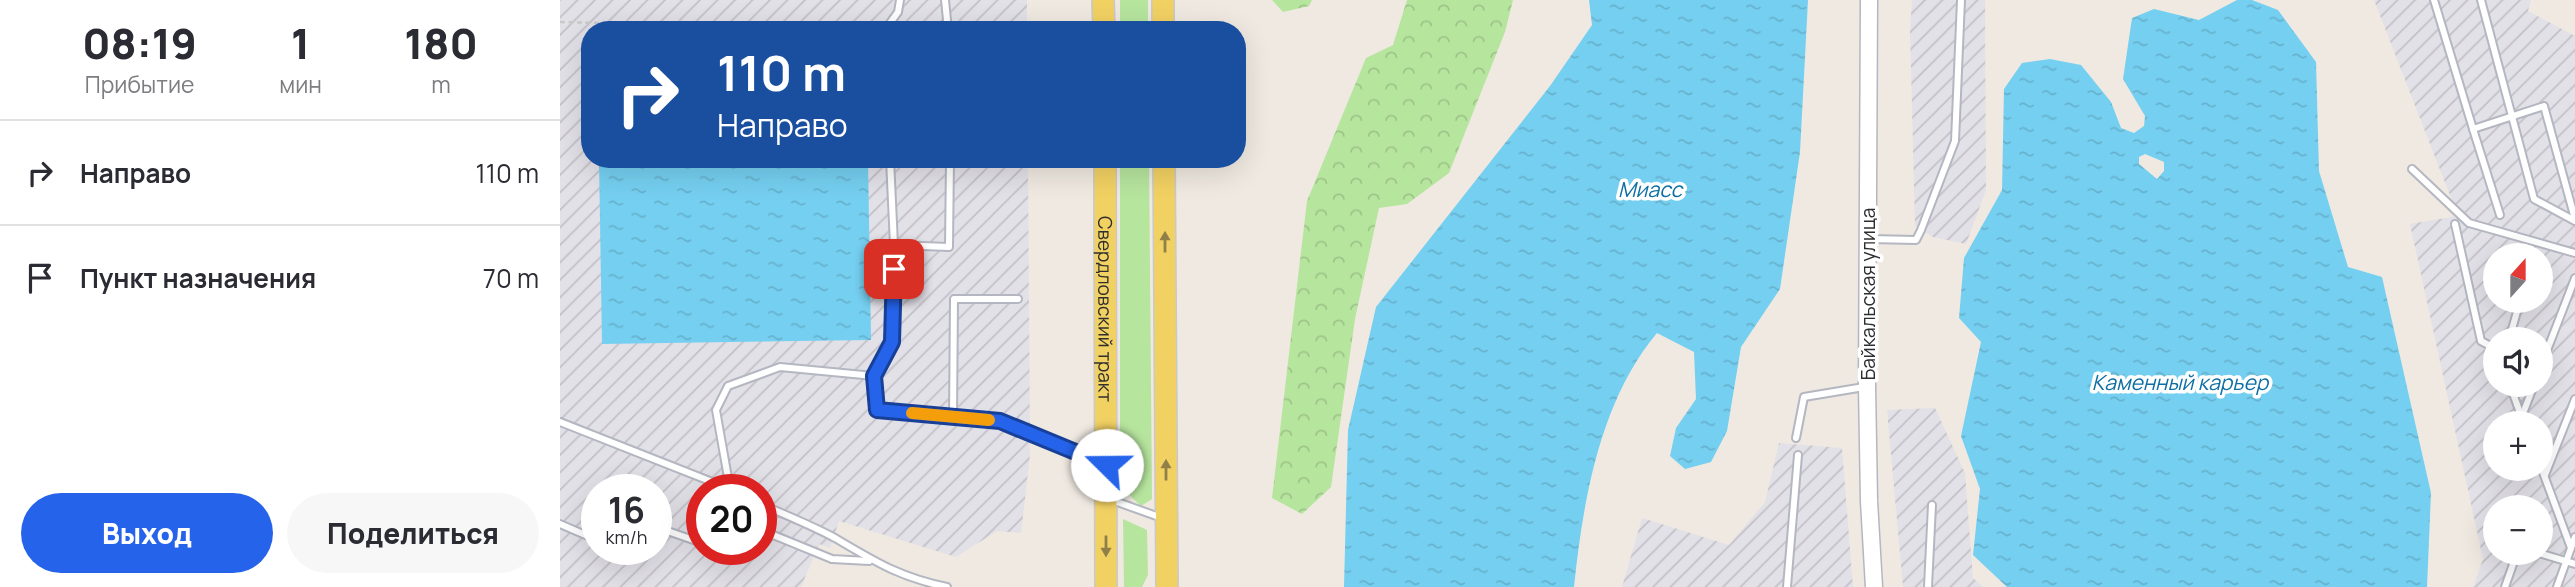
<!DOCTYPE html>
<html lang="ru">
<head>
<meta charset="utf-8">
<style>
  :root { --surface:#fff; --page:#f7f7f7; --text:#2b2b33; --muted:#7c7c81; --line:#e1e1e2; --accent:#2563eb }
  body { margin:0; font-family:Manrope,sans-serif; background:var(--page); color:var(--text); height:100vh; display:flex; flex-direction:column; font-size:26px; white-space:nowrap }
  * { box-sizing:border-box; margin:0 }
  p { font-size:23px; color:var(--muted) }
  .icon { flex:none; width:38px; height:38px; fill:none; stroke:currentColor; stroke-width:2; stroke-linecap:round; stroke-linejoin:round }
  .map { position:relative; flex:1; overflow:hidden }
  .details { display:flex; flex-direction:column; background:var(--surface); width:560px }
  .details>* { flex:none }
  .hud { position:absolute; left:21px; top:21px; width:665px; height:147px; border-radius:28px; box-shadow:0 7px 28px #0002; background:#1a4fa0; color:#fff; overflow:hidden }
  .needle { width:46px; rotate:21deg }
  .buttons { position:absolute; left:1923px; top:243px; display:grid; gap:14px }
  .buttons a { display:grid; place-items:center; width:70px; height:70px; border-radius:50%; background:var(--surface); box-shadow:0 7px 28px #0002; font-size:35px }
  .speed { position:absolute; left:21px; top:474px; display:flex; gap:14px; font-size:35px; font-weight:700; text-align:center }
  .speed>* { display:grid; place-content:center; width:91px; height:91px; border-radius:50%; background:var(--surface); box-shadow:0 7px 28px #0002; line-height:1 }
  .speed small { font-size:18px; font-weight:400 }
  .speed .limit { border:10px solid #d22; background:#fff; color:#111 }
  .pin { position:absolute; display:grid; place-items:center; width:60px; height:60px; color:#fff; margin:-30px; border-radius:14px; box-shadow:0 4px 10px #0006 }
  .me { position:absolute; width:77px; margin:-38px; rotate:292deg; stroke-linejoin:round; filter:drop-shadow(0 0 5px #0008) }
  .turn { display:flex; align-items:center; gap:24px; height:147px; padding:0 21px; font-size:32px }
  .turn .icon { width:91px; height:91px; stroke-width:2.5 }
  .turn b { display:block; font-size:49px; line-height:60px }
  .eta { display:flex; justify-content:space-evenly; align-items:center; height:119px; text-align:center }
  .eta b { font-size:42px; font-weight:800; line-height:49px }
  .primary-button { display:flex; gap:14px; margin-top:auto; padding:14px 21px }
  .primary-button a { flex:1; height:80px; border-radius:42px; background:var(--accent); color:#fff; font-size:28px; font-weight:800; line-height:80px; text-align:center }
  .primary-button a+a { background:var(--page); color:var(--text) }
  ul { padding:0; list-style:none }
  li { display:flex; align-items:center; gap:21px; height:105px; padding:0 21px; border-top:2px solid var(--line) }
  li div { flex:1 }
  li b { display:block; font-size:26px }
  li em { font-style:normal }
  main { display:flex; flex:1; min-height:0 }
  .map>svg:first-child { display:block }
  .industrial { fill:url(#industrial-furrows); fill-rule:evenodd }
  .grass { fill:#b6e59e }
  .forest { fill:url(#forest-crowns) }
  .water { fill:url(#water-ripples); fill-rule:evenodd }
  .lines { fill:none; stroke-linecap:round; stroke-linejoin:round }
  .service-casing { stroke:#b4b7c1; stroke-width:10 }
  .tertiary-casing { stroke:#b4b7c1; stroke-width:19 }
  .primary-casing { stroke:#c9c9c9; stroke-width:24 }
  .path { stroke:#c9c9c9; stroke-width:2.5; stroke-dasharray:5 3.5; stroke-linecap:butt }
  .service { stroke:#fff; stroke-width:6 }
  .tertiary { stroke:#fff; stroke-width:16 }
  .primary { stroke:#f2d163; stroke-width:21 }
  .oneway { fill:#908048 }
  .route-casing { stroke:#184099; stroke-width:18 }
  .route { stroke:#2563eb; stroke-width:12 }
  .slow { stroke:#f59e0b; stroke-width:12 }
  .labels { text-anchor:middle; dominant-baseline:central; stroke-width:7; stroke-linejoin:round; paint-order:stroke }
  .street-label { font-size:19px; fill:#2e2e2e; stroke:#fff }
  .water-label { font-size:21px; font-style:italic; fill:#0d6fa3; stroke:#fff }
</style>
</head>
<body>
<main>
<section class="details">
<div class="eta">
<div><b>08:19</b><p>Прибытие</p></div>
<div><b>1</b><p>мин</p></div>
<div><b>180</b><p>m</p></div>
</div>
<ul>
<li><svg class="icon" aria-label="right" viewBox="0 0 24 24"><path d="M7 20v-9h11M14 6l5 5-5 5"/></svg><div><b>Направо</b></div><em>110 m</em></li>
<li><svg class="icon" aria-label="arrive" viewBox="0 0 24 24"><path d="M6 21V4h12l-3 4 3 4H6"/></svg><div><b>Пункт назначения</b></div><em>70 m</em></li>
</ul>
<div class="primary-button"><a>Выход</a><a>Поделиться</a></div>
</section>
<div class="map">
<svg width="2015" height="587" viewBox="0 0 2015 587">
  <defs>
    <pattern id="industrial-furrows" width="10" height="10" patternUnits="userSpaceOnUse" patternTransform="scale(1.75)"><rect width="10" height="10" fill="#e3e1e8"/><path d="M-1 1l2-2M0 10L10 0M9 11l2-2" fill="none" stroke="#c3c1c7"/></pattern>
    <pattern id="forest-crowns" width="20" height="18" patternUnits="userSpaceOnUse" patternTransform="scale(1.75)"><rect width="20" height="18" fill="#b6e59e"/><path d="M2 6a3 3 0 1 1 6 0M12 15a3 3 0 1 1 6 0" fill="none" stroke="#9dc588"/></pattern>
    <pattern id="water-ripples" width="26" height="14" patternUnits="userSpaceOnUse" patternTransform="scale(1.75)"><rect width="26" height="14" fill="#75cff0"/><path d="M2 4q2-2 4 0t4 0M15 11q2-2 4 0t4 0" fill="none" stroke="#66b2ce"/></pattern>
  </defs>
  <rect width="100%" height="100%" fill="#efe9e1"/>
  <g class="industrial">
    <path d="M0 0H467V30H30V159H468L470 455 461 533 437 531 396 557 279 521 270 548 259 544 241 587H0ZM37 490H96V550H37ZM142 490H201V550H142Z"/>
    <polygon points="1352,0 1425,0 1426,190 1406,244 1373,237 1355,226 1350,30"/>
    <path d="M1814 0H1971L1968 11 2015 36V587H1913L1923 559 1850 224 1898 216ZM1936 256H1981V301H1936ZM1936 340H1981V385H1936ZM1936 424H1981V469H1936ZM1936 508H1981V553H1936Z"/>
    <polygon points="1375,408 1405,473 1413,578 1423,587 1343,587 1327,410"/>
    <polygon points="1219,443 1282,448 1293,587 1062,587 1082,518 1169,545 1205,502"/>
  </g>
  <g class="grass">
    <rect x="560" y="0" width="28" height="30"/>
    <polygon points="560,159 589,159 592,499 581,506 560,486"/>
    <polygon points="563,519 587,530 588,575 582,587 564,587"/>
  </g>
  <g class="forest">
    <polygon points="712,0 752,0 749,6 723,12"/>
    <polygon points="847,0 953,0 945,32 889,173 847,204 819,208 795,319 771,487 742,514 712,498 747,201 806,58 833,45"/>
  </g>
  <g class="water">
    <path d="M1029 0H1248L1240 152 1220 289 1181 347 1167 431 1151 462 1125 469 1110 456 1116 428 1136 399 1134 352 1097 333C1040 401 1023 500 1014 587H784L788 430 816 307 990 86 1032 25Z"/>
    <path d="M1677 0H1692L1718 10 1756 62 1759 171 1788 267 1822 277 1871 493 1867 587H1447L1413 555 1420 489 1401 436 1421 342 1399 318 1404 258 1442 190 1444 89 1462 63 1490 59 1521 65 1551 102 1561 128 1574 133 1584 126 1585 116 1563 79 1572 18 1594 9 1639 20ZM1585 154 1604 162V171L1597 179 1579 164V157Z"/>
    <polygon points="39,159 308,159 311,340 42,344"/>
  </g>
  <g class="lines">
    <defs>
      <g id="service">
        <polyline points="385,0 388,30"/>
        <polyline points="1874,0 1913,129 1984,106 2015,219"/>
        <polyline points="1921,0 1974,199 2015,221"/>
        <polyline points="325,30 338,12 340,0"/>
        <polyline points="1913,129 1940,215"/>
        <polyline points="330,159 334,245 332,342 314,376 317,410 440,421 541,462"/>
        <polyline points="1852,169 1909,223 2015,253"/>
        <polyline points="1895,224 1921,341 1936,349"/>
        <polyline points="1309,239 1356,240 1361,230 1395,141 1401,0"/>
        <polyline points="334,245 389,247 390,159"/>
        <polyline points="1973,256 1973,254"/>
        <polyline points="1949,340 1960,301"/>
        <polyline points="1981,366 2015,278"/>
        <polyline points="1950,385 1964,424"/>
        <polyline points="1962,416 1974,385"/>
        <polyline points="393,417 394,299 458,299"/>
        <polyline points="0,422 170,489"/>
        <polyline points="1236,438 1244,397 1304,387"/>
        <polyline points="1981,467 2011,548"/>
        <polyline points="1985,475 2015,399"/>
        <polyline points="170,489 156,410 168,386 220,367 314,376"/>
        <polyline points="549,499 602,518"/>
        <path d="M201 504C225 515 251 525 275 538 316 562 339 577 387 587"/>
        <polyline points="0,524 37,540"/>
        <polyline points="96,527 142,543"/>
        <polyline points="201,530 272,559 309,561"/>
        <polyline points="58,550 60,550"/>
        <polyline points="1979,553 2015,564"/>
        <polyline points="1227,587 1238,455"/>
        <polyline points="1368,587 1372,505"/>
        <polyline points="1945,587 1957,553"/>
        <polyline points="1997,587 2015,537"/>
      </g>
      <polyline id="tertiary" points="1309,0 1307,386 1309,501 1314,587"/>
      <g id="primary">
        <polyline points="543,0 544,30"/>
        <polyline points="603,0 603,30"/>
        <path id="s1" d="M545 159 546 587"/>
        <polyline points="604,159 607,587"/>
      </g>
    </defs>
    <use href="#service" class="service-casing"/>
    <use href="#tertiary" class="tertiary-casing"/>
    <use href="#primary" class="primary-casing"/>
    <polyline class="path" points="0,22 316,30"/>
    <use href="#service" class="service"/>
    <use href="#tertiary" class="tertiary"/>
    <use href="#primary" class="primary"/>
  </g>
  <defs><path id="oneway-solid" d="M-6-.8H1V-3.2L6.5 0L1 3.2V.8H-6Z" transform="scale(1.75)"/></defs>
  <g class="oneway">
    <use href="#oneway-solid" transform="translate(605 242) rotate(-90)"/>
    <use href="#oneway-solid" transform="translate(606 470) rotate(-90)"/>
    <use href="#oneway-solid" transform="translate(546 546) rotate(90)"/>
  </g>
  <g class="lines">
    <defs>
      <polyline id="route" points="334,269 332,342 314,376 317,410 440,421 547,465"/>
    </defs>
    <use href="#route" class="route-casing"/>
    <use href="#route" class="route"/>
    <polyline class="slow" points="352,413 429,420"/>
  </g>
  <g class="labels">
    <g class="street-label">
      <text transform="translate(1308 294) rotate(-90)">Байкальская улица</text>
      <text stroke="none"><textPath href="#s1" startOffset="150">Свердловский тракт</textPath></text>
    </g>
    <g class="water-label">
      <text x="1090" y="189">Миасс</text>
      <text x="1620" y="382">Каменный карьер</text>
    </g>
  </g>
</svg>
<div class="buttons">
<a><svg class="needle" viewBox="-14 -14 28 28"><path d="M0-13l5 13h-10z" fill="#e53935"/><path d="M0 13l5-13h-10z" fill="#7c7c81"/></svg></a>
<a><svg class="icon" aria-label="sound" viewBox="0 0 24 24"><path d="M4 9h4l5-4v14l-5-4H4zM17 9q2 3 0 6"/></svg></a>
<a>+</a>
<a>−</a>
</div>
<div class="speed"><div>16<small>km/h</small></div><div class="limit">20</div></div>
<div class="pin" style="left:334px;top:269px;background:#d93025"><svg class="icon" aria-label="arrive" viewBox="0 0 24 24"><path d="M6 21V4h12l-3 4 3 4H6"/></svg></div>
<svg class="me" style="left:547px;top:465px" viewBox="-20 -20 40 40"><circle r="19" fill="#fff"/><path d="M0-13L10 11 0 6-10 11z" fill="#2563eb"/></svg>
<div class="hud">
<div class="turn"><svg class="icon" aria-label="right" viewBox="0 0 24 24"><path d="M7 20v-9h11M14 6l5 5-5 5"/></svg><div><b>110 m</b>Направо</div></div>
</div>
</div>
</main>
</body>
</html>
